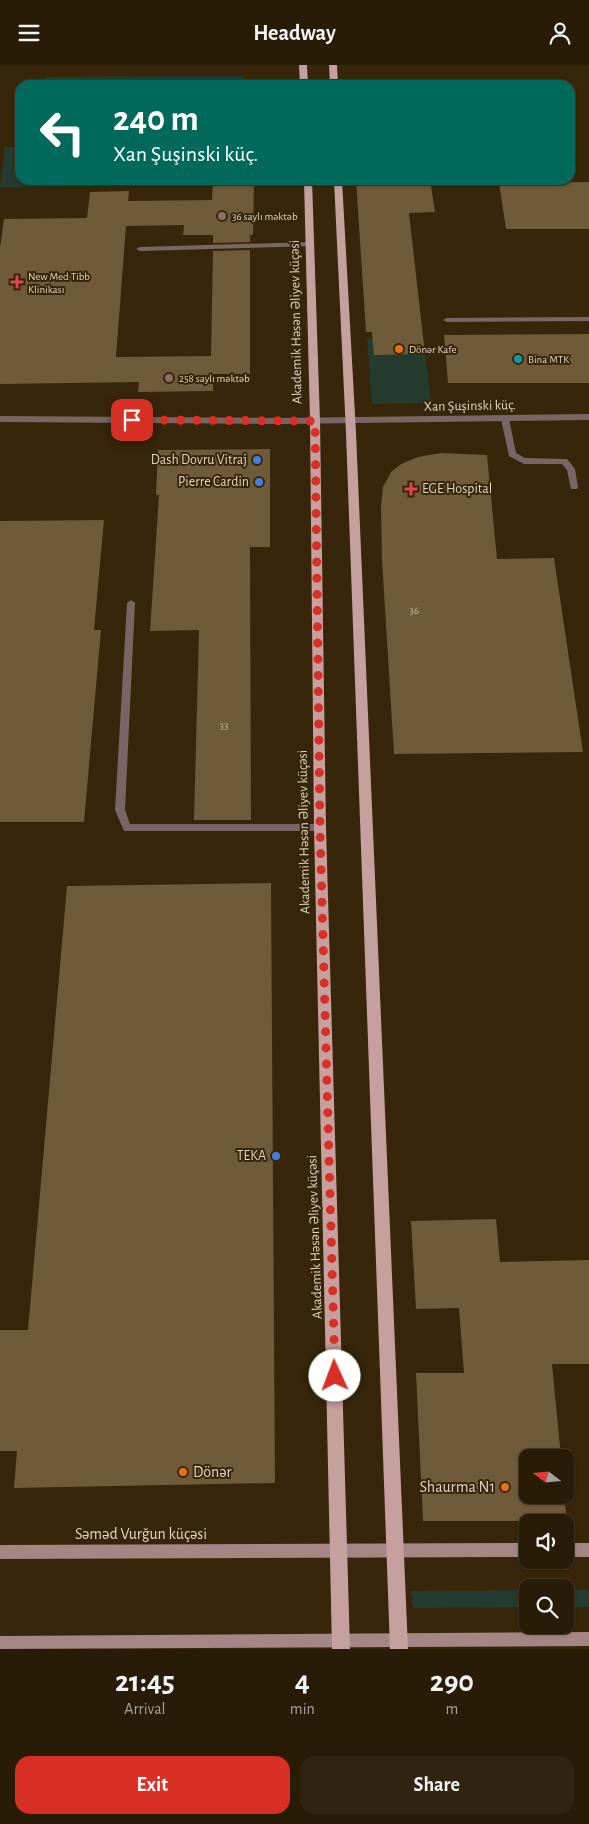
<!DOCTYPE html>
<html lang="en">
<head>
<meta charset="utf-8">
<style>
  :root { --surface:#291c07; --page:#312511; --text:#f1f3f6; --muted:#a5a19b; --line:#453a28; --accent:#d93025 }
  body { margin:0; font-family:"Alegreya Sans",sans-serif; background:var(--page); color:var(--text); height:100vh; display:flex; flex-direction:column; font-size:19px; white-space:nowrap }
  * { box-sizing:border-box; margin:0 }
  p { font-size:16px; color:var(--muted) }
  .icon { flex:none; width:28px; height:28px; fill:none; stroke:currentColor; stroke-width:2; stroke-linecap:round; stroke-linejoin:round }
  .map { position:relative; height:1584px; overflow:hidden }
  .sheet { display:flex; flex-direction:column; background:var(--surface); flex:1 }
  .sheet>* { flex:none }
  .top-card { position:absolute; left:15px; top:15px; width:560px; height:105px; border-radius:15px; box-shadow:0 1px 4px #0004,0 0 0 1px var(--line); background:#00695c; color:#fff; overflow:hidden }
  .needle { width:32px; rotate:286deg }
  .buttons { position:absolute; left:519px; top:1384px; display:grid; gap:10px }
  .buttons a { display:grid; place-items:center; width:55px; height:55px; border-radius:10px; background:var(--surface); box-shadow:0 1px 4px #0004,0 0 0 1px var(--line); font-size:25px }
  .pin { position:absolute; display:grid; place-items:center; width:42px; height:42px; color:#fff; margin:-21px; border-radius:10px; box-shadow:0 2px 8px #0006 }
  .me { position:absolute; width:55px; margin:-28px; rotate:358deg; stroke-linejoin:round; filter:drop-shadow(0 0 4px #0008) }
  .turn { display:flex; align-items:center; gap:18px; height:105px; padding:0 15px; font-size:22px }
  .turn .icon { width:65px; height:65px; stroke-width:2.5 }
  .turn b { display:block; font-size:35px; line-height:42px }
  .eta { display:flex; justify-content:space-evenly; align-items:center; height:85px; text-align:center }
  .eta b { font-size:30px; font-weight:600; line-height:35px }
  .action { display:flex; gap:10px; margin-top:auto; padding:10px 15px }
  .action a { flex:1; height:58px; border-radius:15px; background:var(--accent); color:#fff; font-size:20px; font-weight:600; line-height:58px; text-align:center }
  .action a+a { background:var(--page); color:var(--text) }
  header { display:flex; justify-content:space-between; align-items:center; height:65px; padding:0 15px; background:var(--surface); font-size:22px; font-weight:600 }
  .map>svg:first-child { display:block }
  .green { fill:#243c30 }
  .building { fill:#6f5a3a }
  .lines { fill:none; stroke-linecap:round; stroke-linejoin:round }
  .service { fill:#786565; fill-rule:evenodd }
  .minor { fill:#786565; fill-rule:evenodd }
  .secondary { fill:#a48686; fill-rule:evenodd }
  .primary { fill:#c69f9f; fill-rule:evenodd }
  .route { stroke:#d93025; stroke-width:9; stroke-dasharray:0 16.2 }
  .education-dot { fill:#8d6e63; stroke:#372609; stroke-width:2 }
  .health-dot { fill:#e0444e; stroke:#372609; stroke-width:2 }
  .food-dot { fill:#e8710a; stroke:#372609; stroke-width:2 }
  .culture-dot { fill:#0f9aa8; stroke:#372609; stroke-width:2 }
  .shop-dot { fill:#3f7fe0; stroke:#372609; stroke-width:2 }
  .labels { text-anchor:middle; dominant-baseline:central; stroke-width:4; stroke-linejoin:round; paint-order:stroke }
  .far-poi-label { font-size:11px; fill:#dfd4c4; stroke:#372609; text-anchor:start }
  .number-label { font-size:11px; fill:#c3b6a2 }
  .street-label { font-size:14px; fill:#dfd4c4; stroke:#372609 }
  .poi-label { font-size:14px; fill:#dfd4c4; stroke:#372609; text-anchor:end }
  .near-poi-label { font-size:16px; fill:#dfd4c4; stroke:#372609; text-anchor:start }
  .near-street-label { font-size:16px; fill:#dfd4c4; stroke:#372609 }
</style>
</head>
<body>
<header><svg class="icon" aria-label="menu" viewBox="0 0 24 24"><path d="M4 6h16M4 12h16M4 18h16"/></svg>Headway<svg class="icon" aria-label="person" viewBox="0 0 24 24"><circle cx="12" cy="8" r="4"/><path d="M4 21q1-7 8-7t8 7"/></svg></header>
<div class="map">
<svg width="589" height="1584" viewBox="0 0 589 1584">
  <rect width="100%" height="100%" fill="#372609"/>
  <g class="green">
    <polygon points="167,11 242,11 248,20 43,20 45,12"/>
    <polygon points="5,82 20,82 20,115 155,115 155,121 0,122"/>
    <polygon points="423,272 431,338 372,339 367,273"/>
    <polygon points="527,1525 527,1542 413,1543 411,1526"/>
    <rect x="565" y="1525" width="24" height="17"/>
  </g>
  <g class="building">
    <polygon points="213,115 254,115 253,170 250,170 250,177 213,178 213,170 183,170 184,160 126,161 116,292 211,291 213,186 250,185 250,309 213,309 213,326 138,327 139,317 0,319 0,183 4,154 87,153 90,127 129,126 128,136 212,135"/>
    <polygon points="356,115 430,115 435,147 409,148 425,289 374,290 372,267 366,267"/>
    <polygon points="589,117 589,164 506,164 499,118"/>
    <polygon points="589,269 589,318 448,318 444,270"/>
    <polygon points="270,384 270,482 250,482 251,755 194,755 199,565 150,566 159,430 156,430 158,385"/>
    <polygon points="441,388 487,390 497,494 554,493 583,687 394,689 382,495 381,441 383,422 391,407 401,399 418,392"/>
    <polygon points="104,455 94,565 101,565 84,757 0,757 0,456"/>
    <polygon points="271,818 275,1418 14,1423 17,1386 0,1386 0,1265 28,1265 67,821"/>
    <polygon points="496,1154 500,1197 589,1195 589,1299 552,1299 561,1392 528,1392 528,1430 564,1430 567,1456 423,1456 416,1308 464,1308 459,1243 416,1244 411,1156"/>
  </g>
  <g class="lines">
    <g class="service">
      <polygon points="311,177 314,177 314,181 140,186 136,184 140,182"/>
      <polygon points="589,252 589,256 447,257 443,255 447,253"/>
      <polygon points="505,351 509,354 516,388 525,393 567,394 575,404 578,422 577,424 571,424 567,405 562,399 524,399 509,391 501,354"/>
      <polygon points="131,535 135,538 125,745 130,759 320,759 323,760 325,763 323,766 124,766 115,745 127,538"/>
    </g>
    <polygon class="minor" points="589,349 589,355 283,359 0,357 0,351 283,353"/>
    <g class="secondary">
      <polygon points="528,1478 528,1492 0,1494 0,1480"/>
      <rect x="565" y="1478" width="24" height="14"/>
      <polygon points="589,1567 589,1581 0,1584 0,1571"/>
    </g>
    <g class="primary">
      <polygon points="299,0 307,0 308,20 300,20"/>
      <polygon points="329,0 337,0 338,20 330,20"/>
      <polygon points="304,115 312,115 320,356 326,763 350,1584 332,1584 314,763 310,356"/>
      <polygon points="334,115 342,115 356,368 408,1584 390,1584 346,368"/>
    </g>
  </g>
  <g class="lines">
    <polyline class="route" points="132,355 315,356 320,763 335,1311"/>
  </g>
  <g class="education-dot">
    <circle cx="222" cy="151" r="5"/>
    <circle cx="169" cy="313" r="5"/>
  </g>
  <g class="health-dot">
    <path d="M14.5 209.5h5v5h5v5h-5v5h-5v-5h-5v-5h5z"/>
    <path d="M408.5 416.5h5v5h5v5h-5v5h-5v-5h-5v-5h5z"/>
  </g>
  <g class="food-dot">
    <circle cx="399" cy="284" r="5"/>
    <circle cx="183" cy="1407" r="5"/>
    <circle cx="505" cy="1422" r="5"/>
  </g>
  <circle class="culture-dot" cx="518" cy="294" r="5"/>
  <g class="shop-dot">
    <circle cx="257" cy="395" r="5"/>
    <circle cx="259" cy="417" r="5"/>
    <circle cx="276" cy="1091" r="5"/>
  </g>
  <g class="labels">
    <g class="far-poi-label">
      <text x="232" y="151">36 saylı məktəb</text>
      <text x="28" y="211">New Med Tibb<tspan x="28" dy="13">Klinikası</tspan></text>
      <text x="409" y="284">Dönər Kafe</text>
      <text x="528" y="294">Bina MTK</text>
      <text x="179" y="313">258 saylı məktəb</text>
    </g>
    <g class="number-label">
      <text x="414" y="545">36</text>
      <text x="224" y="660">33</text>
    </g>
    <g class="street-label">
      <text transform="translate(296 257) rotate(-91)">Akademik Həsən Əliyev küçəsi</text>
      <text transform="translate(470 341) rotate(-1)">Xan Şuşinski küç.</text>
      <text transform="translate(304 767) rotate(-91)">Akademik Həsən Əliyev küçəsi</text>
      <text transform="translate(315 1172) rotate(-92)">Akademik Həsən Əliyev küçəsi</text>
    </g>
    <g class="poi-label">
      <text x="247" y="395">Dash Dovru Vitraj</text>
      <text x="249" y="417">Pierre Cardin</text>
      <text x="422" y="424" text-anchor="start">EGE Hospital</text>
      <text x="266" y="1091">TEKA</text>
    </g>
    <g class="near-poi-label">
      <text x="193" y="1407">Dönər</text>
      <text x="495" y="1422" text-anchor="end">Shaurma N1</text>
    </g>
    <g class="near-street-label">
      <text x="141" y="1469">Səməd Vurğun küçəsi</text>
    </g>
  </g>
</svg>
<div class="buttons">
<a><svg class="needle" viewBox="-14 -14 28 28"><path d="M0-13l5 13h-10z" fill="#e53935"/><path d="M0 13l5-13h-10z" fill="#a5a19b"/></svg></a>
<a><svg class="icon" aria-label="sound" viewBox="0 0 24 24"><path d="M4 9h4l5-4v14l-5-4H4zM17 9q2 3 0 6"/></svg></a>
<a><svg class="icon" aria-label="search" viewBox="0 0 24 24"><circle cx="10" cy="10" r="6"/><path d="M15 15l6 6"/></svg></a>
</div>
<div class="pin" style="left:132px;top:355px;background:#d93025"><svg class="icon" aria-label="arrive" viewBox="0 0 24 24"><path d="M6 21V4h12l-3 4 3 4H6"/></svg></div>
<svg class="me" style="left:335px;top:1311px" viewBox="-20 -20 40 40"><circle r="19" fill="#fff"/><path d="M0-13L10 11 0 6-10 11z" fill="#d93025"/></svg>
<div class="top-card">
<div class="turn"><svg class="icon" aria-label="left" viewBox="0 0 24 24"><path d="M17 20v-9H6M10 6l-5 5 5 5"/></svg><div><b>240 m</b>Xan Şuşinski küç.</div></div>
</div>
</div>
<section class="sheet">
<div class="eta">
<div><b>21:45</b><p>Arrival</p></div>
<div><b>4</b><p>min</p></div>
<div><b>290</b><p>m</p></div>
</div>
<div class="action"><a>Exit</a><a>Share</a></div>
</section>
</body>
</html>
